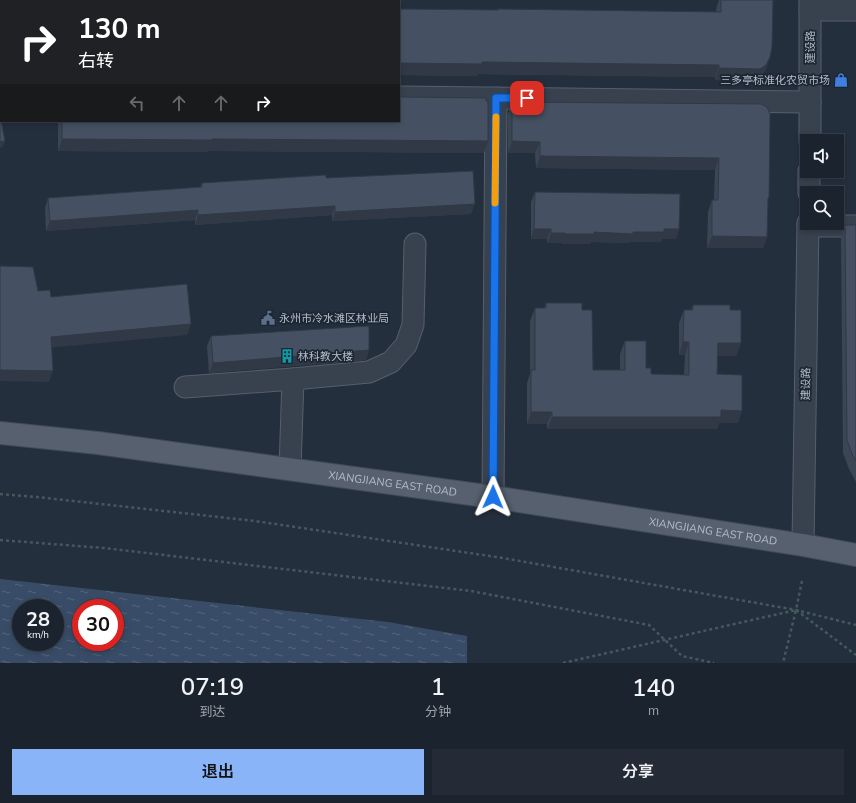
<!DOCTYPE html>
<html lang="zh">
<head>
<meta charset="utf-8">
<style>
  :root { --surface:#1b232e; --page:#242b36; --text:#f1f3f6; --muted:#a0a4aa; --line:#39404a; --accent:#8ab4f8 }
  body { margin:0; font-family:"Nunito Sans","Noto Sans SC",sans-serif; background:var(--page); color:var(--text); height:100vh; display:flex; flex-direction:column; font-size:15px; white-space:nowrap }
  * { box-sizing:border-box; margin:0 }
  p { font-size:13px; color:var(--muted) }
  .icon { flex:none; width:22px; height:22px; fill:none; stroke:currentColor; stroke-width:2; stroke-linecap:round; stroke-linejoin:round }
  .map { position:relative; height:663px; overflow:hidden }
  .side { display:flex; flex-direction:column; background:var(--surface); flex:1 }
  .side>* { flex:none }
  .hud { position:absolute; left:0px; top:0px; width:400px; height:122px; box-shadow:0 2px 6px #0003,0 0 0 1px var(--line); background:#202124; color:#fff; overflow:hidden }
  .tools { position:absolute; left:800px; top:134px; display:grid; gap:8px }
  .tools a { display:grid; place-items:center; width:44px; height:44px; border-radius:0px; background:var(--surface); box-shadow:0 2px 6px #0003,0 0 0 1px var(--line); font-size:20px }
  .speed { position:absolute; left:12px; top:599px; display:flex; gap:8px; font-size:20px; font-weight:700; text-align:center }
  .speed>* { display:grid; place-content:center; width:52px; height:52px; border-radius:50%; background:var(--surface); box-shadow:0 2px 6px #0003,0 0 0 1px var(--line); line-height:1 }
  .speed small { font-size:10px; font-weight:400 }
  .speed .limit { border:6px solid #d22; background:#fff; color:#111 }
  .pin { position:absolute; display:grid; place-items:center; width:34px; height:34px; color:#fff; margin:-17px; border-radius:8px; box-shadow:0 2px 6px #0006 }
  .me { position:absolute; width:44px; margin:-22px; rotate:1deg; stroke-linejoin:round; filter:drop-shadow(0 0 3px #0008) }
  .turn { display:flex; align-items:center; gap:14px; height:84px; padding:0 12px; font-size:18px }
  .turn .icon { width:52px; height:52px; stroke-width:2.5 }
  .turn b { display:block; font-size:28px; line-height:34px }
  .lanes { display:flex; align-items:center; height:38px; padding:0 12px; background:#0003; justify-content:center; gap:20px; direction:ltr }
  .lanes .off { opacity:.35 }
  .eta { display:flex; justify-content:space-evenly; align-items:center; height:68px; text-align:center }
  .eta b { font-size:24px; font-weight:600; line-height:28px }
  .primary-button { display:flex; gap:8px; margin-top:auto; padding:8px 12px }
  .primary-button a { flex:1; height:46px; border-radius:0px; background:var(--accent); color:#111; font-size:16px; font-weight:600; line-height:46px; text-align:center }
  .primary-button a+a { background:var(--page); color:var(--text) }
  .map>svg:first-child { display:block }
  .water { fill:url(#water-ripples); fill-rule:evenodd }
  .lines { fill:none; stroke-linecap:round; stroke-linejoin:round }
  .minor-casing { stroke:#565f6c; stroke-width:23 }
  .major-casing { stroke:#414a57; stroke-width:24 }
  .path { stroke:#44595c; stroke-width:2.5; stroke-dasharray:3 3; stroke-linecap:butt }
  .minor { stroke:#38414e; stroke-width:21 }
  .major { stroke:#56606e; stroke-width:22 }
  .wall { fill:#3b4654 }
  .shaded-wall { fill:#303945 }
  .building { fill:#455162; stroke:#303945 }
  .route-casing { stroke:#114b97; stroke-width:10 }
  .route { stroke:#1a73e8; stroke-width:7 }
  .slow { stroke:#f59e0b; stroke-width:7 }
  .labels { text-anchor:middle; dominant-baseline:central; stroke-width:3.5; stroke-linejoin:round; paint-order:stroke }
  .street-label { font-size:11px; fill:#b4bcc9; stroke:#1d2633 }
  .poi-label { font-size:11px; fill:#b4bcc9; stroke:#1d2633; text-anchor:start }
</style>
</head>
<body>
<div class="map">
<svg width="856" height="663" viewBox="0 0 856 663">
  <defs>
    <pattern id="water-ripples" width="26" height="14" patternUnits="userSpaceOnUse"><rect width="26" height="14" fill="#394c67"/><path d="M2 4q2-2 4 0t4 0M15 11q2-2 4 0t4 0" fill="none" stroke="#53647b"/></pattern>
  </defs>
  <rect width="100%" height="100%" fill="#242f3e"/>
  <path class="water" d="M0 579 388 622 467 636V663H0ZM21 608H55V642H21ZM81 608H115V642H81Z"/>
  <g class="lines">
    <defs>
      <g id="minor">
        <polyline points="810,10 856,10"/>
        <polyline points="0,92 1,92"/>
        <polyline points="399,97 810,102"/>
        <polyline points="810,141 810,0"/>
        <polyline points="809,193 809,171"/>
        <polyline points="808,226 856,226"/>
        <polyline points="185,387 293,379"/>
        <polyline points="290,469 293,379 369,372 391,362 406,345 413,325 415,244"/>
        <polyline points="493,497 496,98"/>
        <polyline points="803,545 808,223"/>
      </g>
      <g id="major">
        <path id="s1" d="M0 433 98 443 493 497 803 545 856 555"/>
      </g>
    </defs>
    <use href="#minor" class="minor-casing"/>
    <use href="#major" class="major-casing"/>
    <g class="path">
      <polyline points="0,494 37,497 255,521 503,558 796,610 856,625"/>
      <polyline points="0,540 104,548 471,591 649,625 682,656 714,663"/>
      <polyline points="802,581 796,610 856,655"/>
      <polyline points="563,663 796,610 783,663"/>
    </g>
    <use href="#minor" class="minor"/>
    <use href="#major" class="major"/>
  </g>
  <g class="wall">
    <polygon points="719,0 773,0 766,69 761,77 756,81 715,80 715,77 478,74 477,76 399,75 716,12 717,6"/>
    <polygon points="512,102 761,104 768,201 767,237 763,248 707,248 708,212 712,200 714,200 715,170 536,168 535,153 508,153 508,114"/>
    <polygon points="58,121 399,121 484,153 208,151 208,152 58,151"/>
    <polygon points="326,178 471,214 332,221 332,215 195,225 195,220 46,231 45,208 48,198 200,187 202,183"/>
    <polygon points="535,192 679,229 676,239 662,239 661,242 630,242 629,243 591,242 590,244 562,244 562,243 547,243 547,239 531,239 531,202"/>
    <polygon points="845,225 856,225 856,482 849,469 843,453 841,238"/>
    <polygon points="546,303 582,310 593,370 620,370 620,354 625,341 646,368 651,374 684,375 685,355 679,355 679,323 684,310 691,310 693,305 730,310 741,343 736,356 718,356 717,374 738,423 719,423 717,429 547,429 547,424 527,424 527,383 530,374 530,321 535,308 544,308"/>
    <polygon points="211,336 369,350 366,360 209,373 207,346"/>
  </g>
  <g class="shaded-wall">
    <polygon points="770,57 766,69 761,77 756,81 715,80 719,68"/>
    <polygon points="482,62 719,65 715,77 478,74 477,76 399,75 399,63"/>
    <polygon points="62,139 212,139 488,141 484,153 208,151 208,152 58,151"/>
    <polygon points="5,141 3,147 0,148 0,142"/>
    <polygon points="512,141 540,142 535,153 508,153"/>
    <polygon points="540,156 719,158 715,170 536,168"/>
    <polygon points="475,204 471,214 332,221 335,212"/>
    <polygon points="335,206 332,215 195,225 198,215"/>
    <polygon points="198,210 195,220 46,231 50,221"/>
    <polygon points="534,229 551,229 547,239 531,239"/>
    <polygon points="664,229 679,229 676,239 662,239 661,242 630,242 629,243 591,242 590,244 562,244 565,234 594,232 633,232"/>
    <polygon points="551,233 565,233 562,243 547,243"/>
    <polygon points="712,236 767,237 763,248 707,248"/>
    <polygon points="191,324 187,335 47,348 51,337"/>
    <polygon points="683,342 689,342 685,355 679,355"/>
    <polygon points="718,343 741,343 736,356 713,356"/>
    <polygon points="369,350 366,360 209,373 213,363"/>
    <polygon points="0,370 53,371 49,382 0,381"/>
    <polygon points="721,410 742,411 738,423 719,423 717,429 547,429 552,417"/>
    <polygon points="531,412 552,412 547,424 527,424"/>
  </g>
  <g class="building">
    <rect x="264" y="0" width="51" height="1"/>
    <polygon points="721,0 773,0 772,47 770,57 766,65 760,69 719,68 719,65 482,62 482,64 399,63 399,9 498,10 498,9 721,12"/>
    <polygon points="399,96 403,97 486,98 486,101 488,101 488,141 212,139 212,140 62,139 62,121 399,121"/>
    <polygon points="512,102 761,104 767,107 770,114 769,198 768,198 767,237 712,236 712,200 718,200 719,158 540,156 540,142 512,141"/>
    <polygon points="0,115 5,141 0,142"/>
    <polygon points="473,171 475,204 335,212 335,206 198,215 198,210 50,221 48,198 202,187 202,183 326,175 326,178"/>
    <polygon points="535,192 680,194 679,229 664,229 664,232 633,232 633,234 594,232 594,234 565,234 565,233 551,233 551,229 534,229"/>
    <polygon points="845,225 856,225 856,461 853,456 847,440"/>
    <polygon points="0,266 33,267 38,291 50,290 51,297 187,284 191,324 51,337 53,371 0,370"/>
    <polygon points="546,303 582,303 582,310 592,310 593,370 625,370 625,341 646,341 646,368 651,368 651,374 689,375 689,342 683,342 684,310 693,310 693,305 730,305 730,310 741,310 741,343 718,343 717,374 742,375 742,411 721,410 721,417 552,417 552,412 531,412 531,370 535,370 535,308 546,308"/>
    <polygon points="369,326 369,350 213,363 211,336"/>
  </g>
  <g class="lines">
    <defs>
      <polyline id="route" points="493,497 496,98 527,98"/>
    </defs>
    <use href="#route" class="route-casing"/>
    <use href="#route" class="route"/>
    <polyline class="slow" points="495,203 496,117"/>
  </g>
  <defs>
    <symbol id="shop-bare" viewBox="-9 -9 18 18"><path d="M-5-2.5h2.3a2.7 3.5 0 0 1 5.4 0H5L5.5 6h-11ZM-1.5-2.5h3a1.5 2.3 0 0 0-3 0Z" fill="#3f7fe0" stroke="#1d2633" stroke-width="2.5" paint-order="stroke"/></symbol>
    <symbol id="civic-bare" viewBox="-9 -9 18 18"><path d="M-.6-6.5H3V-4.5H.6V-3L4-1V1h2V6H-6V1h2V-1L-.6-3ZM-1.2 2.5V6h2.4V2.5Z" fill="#5c6f8a" stroke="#1d2633" stroke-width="2.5" paint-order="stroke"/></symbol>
    <symbol id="building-bare" viewBox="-9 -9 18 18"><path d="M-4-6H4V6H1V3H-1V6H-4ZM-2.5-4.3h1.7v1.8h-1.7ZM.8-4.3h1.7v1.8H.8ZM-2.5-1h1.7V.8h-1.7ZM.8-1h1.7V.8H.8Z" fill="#0f9aa8" stroke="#1d2633" stroke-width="2.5" paint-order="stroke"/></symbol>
  </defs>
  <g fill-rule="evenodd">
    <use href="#shop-bare" x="831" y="70" width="20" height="20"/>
    <use href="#civic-bare" x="258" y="308" width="20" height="20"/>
    <use href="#building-bare" x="277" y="346" width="20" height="20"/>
  </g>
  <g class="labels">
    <g class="street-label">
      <text transform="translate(810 47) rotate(-90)">建设路</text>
      <text transform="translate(806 384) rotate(-89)">建设路</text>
      <text stroke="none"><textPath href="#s1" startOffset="396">XIANGJIANG EAST ROAD</textPath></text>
      <text stroke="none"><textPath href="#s1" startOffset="720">XIANGJIANG EAST ROAD</textPath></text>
    </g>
    <g class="poi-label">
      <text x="830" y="80" text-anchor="end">三多亭标准化农贸市场</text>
      <text x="279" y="318">永州市冷水滩区林业局</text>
      <text x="298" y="356">林科教大楼</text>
    </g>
  </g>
</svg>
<div class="tools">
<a><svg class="icon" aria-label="sound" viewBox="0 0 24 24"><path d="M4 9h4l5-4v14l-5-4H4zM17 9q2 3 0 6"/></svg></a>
<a><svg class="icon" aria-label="search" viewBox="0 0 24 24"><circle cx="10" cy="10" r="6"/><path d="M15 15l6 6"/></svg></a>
</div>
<div class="speed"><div>28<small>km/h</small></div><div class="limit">30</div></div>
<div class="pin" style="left:527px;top:98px;background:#d93025"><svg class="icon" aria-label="arrive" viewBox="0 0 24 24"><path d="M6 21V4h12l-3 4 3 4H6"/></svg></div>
<svg class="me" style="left:493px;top:497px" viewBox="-20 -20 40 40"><path d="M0-17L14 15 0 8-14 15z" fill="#1a73e8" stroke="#fff" stroke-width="4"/></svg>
<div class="hud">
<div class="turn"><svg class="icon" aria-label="right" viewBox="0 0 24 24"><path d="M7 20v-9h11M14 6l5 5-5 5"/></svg><div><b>130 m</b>右转</div></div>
<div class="lanes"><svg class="icon off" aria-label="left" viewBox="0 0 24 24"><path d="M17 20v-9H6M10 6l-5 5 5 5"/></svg><svg class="icon off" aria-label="ahead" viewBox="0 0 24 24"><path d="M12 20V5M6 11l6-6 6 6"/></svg><svg class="icon off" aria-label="ahead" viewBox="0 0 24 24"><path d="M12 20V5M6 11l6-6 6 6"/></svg><svg class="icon" aria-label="right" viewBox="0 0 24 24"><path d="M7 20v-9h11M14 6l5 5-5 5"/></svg></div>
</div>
</div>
<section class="side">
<div class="eta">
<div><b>07:19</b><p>到达</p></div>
<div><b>1</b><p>分钟</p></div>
<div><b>140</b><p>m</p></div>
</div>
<div class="primary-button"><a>退出</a><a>分享</a></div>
</section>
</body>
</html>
